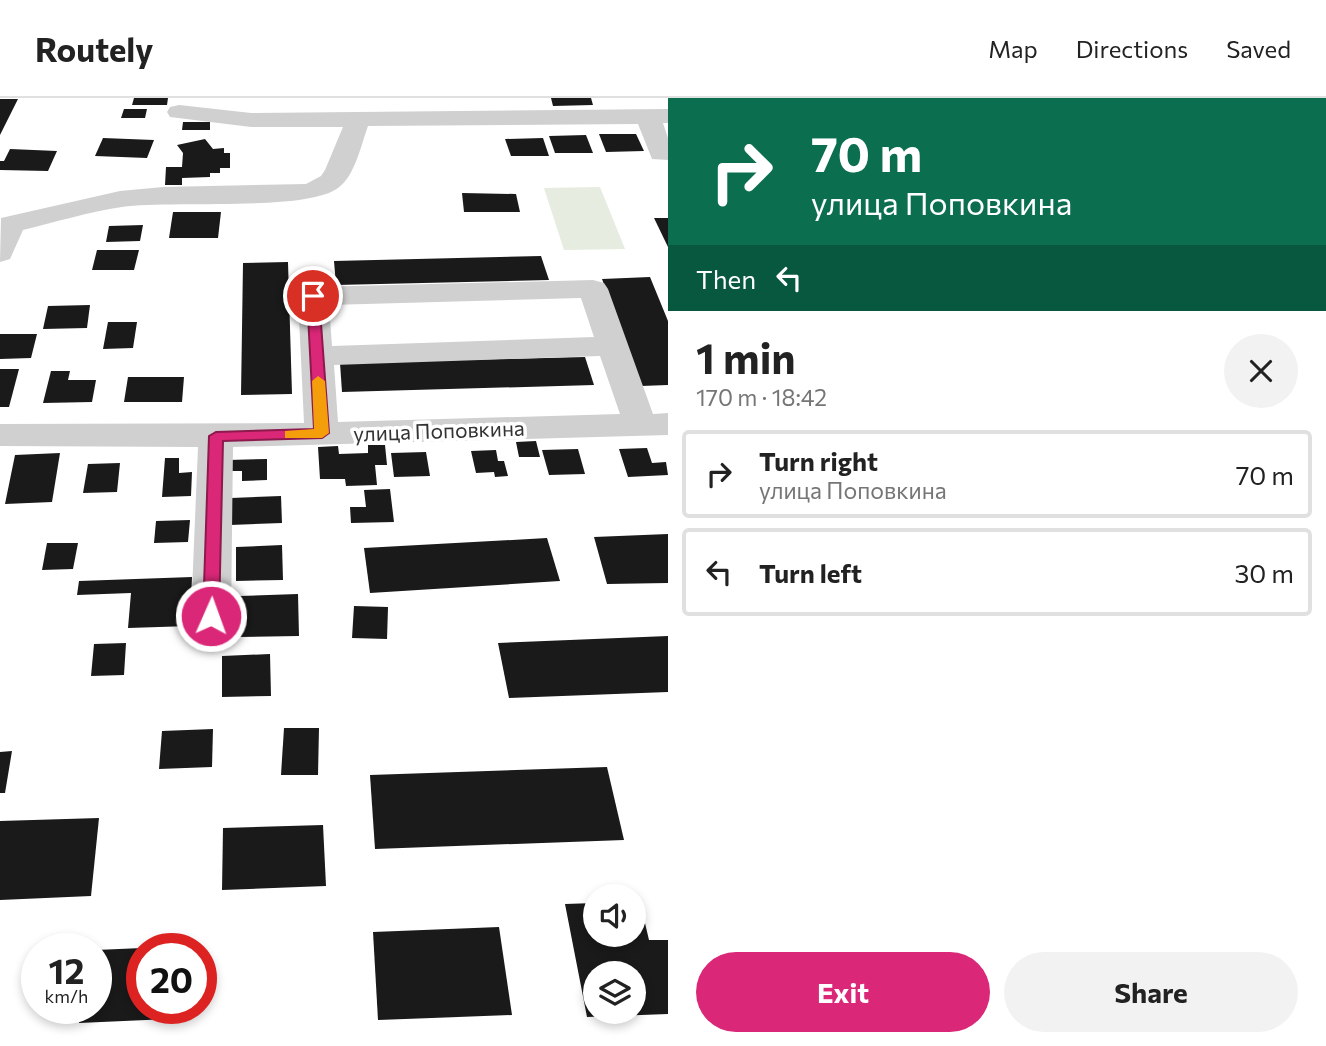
<!DOCTYPE html>
<html lang="en">
<head>
<meta charset="utf-8">
<style>
  :root { --surface:#fff; --page:#f2f2f2; --text:#222; --muted:#767676; --line:#e0e0e0; --accent:#db2777 }
  body { margin:0; font-family:Commissioner,sans-serif; background:var(--page); color:var(--text); height:100vh; display:flex; flex-direction:column; font-size:26px; white-space:nowrap }
  * { box-sizing:border-box; margin:0 }
  p { font-size:23px; color:var(--muted) }
  .icon { flex:none; width:38px; height:38px; fill:none; stroke:currentColor; stroke-width:2; stroke-linecap:round; stroke-linejoin:round }
  .map { position:relative; flex:1; overflow:hidden }
  .side { display:flex; flex-direction:column; background:var(--surface); width:658px }
  .side>* { flex:none }
  .banner { background:#0b6e4f; color:#fff; overflow:hidden }
  .fabs { position:absolute; left:583px; top:786px; display:grid; gap:14px }
  .fabs a { display:grid; place-items:center; width:63px; height:63px; border-radius:50%; background:var(--surface); box-shadow:0 4px 10px #0003; font-size:35px }
  .speed { position:absolute; left:21px; top:835px; display:flex; gap:14px; font-size:35px; font-weight:700; text-align:center }
  .speed>* { display:grid; place-content:center; width:91px; height:91px; border-radius:50%; background:var(--surface); box-shadow:0 4px 10px #0003; line-height:1 }
  .speed small { font-size:18px; font-weight:400 }
  .speed .limit { border:10px solid #d22; background:#fff; color:#111 }
  .pin { position:absolute; display:grid; place-items:center; width:60px; height:60px; color:#fff; margin:-30px; border:4px solid #fff; border-radius:50%; box-shadow:0 2px 7px #0007 }
  .me { position:absolute; width:77px; margin:-38px; rotate:2deg; stroke-linejoin:round; filter:drop-shadow(0 0 5px #0008) }
  .turn { display:flex; align-items:center; gap:24px; height:147px; padding:0 28px; font-size:32px }
  .turn .icon { width:91px; height:91px; stroke-width:2.5 }
  .turn b { display:block; font-size:49px; line-height:60px }
  .then { display:flex; align-items:center; height:66px; padding:0 28px; background:#0003; gap:14px; font-size:26px }
  .round { display:grid; place-items:center; flex:none; width:74px; height:74px; border-radius:37px; background:var(--page) }
  .overview { display:flex; align-items:center; justify-content:space-between; height:119px; padding:0 28px }
  h1 { font-size:42px; font-weight:700; line-height:52px }
  .cta { display:flex; gap:14px; margin-top:auto; padding:14px 28px }
  .cta a { flex:1; height:80px; border-radius:42px; background:var(--accent); color:#fff; font-size:28px; font-weight:700; line-height:80px; text-align:center }
  .cta a+a { background:var(--page); color:var(--text) }
  ul { padding:0; list-style:none }
  li { display:flex; align-items:center; gap:21px; height:88px; margin:0 14px 10px; padding:0 14px; border:4px solid var(--line); border-radius:7px }
  li div { flex:1 }
  li b { display:block; font-size:26px }
  li em { font-style:normal }
  header { display:flex; align-items:center; gap:42px; box-sizing:border-box; height:98px; padding:0 35px; background:var(--surface); border-bottom:2px solid var(--line) }
  header strong { font-size:33px }
  nav { display:flex; gap:38px; margin-inline-start:auto; font-size:24px }
  main { display:flex; flex:1; min-height:0 }
  .map>svg:first-child { display:block }
  .green { fill:#e6ecdf }
  .building { fill:#1a1a1a; fill-rule:evenodd }
  .lines { fill:none; stroke-linecap:round; stroke-linejoin:round }
  .minor { fill:#d0d0d0; fill-rule:evenodd }
  .route { fill:#db2777; stroke:#8e194d; stroke-width:2 }
  .slow { fill:#f59e0b }
  .labels { text-anchor:middle; dominant-baseline:central; stroke-width:7; stroke-linejoin:round; paint-order:stroke }
  .street-label { font-size:21px; fill:#333; stroke:#fff }
</style>
</head>
<body>
<header>
<strong>Routely</strong>
<nav><a>Map</a><a>Directions</a><a>Saved</a></nav>
</header>
<main>
<div class="map">
<svg width="668" height="948" viewBox="0 0 668 948">
  <rect width="100%" height="100%" fill="#fff"/>
  <polygon class="green" points="600,89 625,151 564,152 544,90"/>
  <g class="building">
    <polygon points="134,0 168,0 167,7 132,7"/>
    <polygon points="551,0 591,0 593,7 553,8"/>
    <polygon points="0,1 18,1 0,37"/>
    <polygon points="124,11 147,11 145,20 121,20"/>
    <polygon points="183,24 210,24 210,32 182,32"/>
    <polygon points="599,36 636,36 644,53 606,54"/>
    <polygon points="586,37 593,55 555,55 549,38"/>
    <polygon points="103,40 154,42 147,60 95,58"/>
    <polygon points="543,40 549,58 511,58 505,41"/>
    <polygon points="205,41 213,51 224,50 224,55 230,55 230,70 220,70 220,75 210,75 210,79 182,80 182,87 165,87 166,69 182,69 183,55 177,47"/>
    <polygon points="10,51 57,53 48,73 0,72 0,63 4,63"/>
    <polygon points="462,95 516,96 520,114 464,114"/>
    <polygon points="173,114 221,114 218,140 169,140"/>
    <polygon points="654,120 668,120 668,149"/>
    <polygon points="143,127 140,143 106,144 109,128"/>
    <polygon points="97,152 139,152 134,172 92,172"/>
    <polygon points="541,158 549,182 336,187 334,163"/>
    <polygon points="288,164 292,296 241,297 243,165"/>
    <polygon points="650,179 668,223 668,287 641,288 602,181"/>
    <polygon points="90,207 87,230 43,231 48,208"/>
    <polygon points="108,224 137,224 133,250 103,251"/>
    <polygon points="0,236 37,236 31,260 0,261"/>
    <polygon points="585,259 594,287 342,294 340,265"/>
    <polygon points="0,271 19,271 9,309 0,309"/>
    <polygon points="51,273 70,273 68,282 96,282 92,304 43,305"/>
    <polygon points="128,279 184,279 182,304 124,304"/>
    <polygon points="536,343 540,359 519,359 516,344"/>
    <polygon points="368,347 385,347 387,367 375,367 377,387 346,388 345,381 320,381 318,349 338,348 339,356 368,355"/>
    <polygon points="647,350 652,365 666,364 668,377 628,379 619,351"/>
    <polygon points="578,351 585,376 549,377 542,352"/>
    <polygon points="496,352 498,363 504,363 508,378 495,379 494,374 476,375 471,353"/>
    <polygon points="426,354 430,378 394,379 391,355"/>
    <polygon points="60,355 52,404 5,406 15,357"/>
    <polygon points="165,360 179,360 179,375 192,374 191,398 162,399"/>
    <polygon points="267,361 267,382 242,383 242,373 228,373 228,362"/>
    <polygon points="120,365 117,394 83,395 88,366"/>
    <polygon points="390,391 394,424 351,425 350,409 366,409 364,392"/>
    <polygon points="281,398 282,425 230,427 231,400"/>
    <polygon points="190,422 188,444 154,445 156,423"/>
    <polygon points="668,436 668,485 607,486 594,439"/>
    <polygon points="547,440 560,483 370,495 364,450"/>
    <polygon points="47,445 78,445 73,471 42,472"/>
    <polygon points="282,447 283,482 236,483 236,449"/>
    <polygon points="192,479 190,528 128,530 131,495 77,497 79,483"/>
    <polygon points="298,496 299,538 240,539 240,498"/>
    <polygon points="354,508 388,509 387,541 352,540"/>
    <polygon points="668,538 668,594 509,600 498,545"/>
    <polygon points="126,545 124,577 91,578 94,546"/>
    <polygon points="270,556 271,598 222,599 222,558"/>
    <polygon points="284,630 319,630 318,677 281,677"/>
    <polygon points="213,631 212,669 159,671 162,633"/>
    <polygon points="12,653 5,695 0,695 0,654"/>
    <polygon points="607,669 624,742 375,751 370,677"/>
    <polygon points="99,720 91,798 0,802 0,723"/>
    <polygon points="323,727 326,788 222,792 223,730"/>
    <path d="M634 804H640L649 842H668V916L587 919 565 806 595 805V836H634ZM595 875H634V914H595Z"/>
    <polygon points="499,829 512,917 378,922 373,834"/>
    <polygon points="142,850 142,910 192,910 191,920 79,925 80,910 96,910 96,852"/>
  </g>
  <g class="lines">
    <g class="minor">
      <path d="M179 7 251 15 668 11V25H663L668 40V62L652 61 638 26 368 28C361 47 355 78 338 90 306 114 170 102 122 109 89 114 55 124 23 132L10 161 0 164 1 120 120 93 163 89 306 86 321 78 325 72 343 29H251L170 19 167 14 170 9Z"/>
      <path d="M593 182 604 185 608 191 653 316 668 315V337L233 349 231 518 225 528 211 533 197 528 191 518 198 349 0 348V326L304 325 298 198 302 192 313 189ZM581 200 594 239 332 248 329 207ZM600 258 620 316 338 324 334 267Z"/>
    </g>
  </g>
  <polygon class="route" points="313,194 319,198 329,335 322,340 223,343 219,518 217,522 205,522 203,518 209,338 216,334 314,331 307,198"/>
  <polygon class="slow" points="318,278 325,283 329,335 322,340 285,340 285,333 314,331 312,283"/>
  <g class="labels">
    <g class="street-label">
      <text transform="translate(439 332) rotate(-2)">улица Поповкина</text>
    </g>
  </g>
</svg>
<div class="fabs">
<a><svg class="icon" aria-label="sound" viewBox="0 0 24 24"><path d="M4 9h4l5-4v14l-5-4H4zM17 9q2 3 0 6"/></svg></a>
<a><svg class="icon" aria-label="layers" viewBox="0 0 24 24"><path d="M12 4l9 5-9 5-9-5zM3 14l9 5 9-5"/></svg></a>
</div>
<div class="speed"><div>12<small>km/h</small></div><div class="limit">20</div></div>
<div class="pin" style="left:313px;top:198px;background:#d93025"><svg class="icon" aria-label="arrive" viewBox="0 0 24 24"><path d="M6 21V4h12l-3 4 3 4H6"/></svg></div>
<svg class="me" style="left:211px;top:518px" viewBox="-20 -20 40 40"><circle r="17" fill="#db2777" stroke="#fff" stroke-width="3"/><path d="M0-11L8 9 0 5-8 9z" fill="#fff"/></svg>
</div>
<section class="side">
<div class="banner">
<div class="turn"><svg class="icon" aria-label="right" viewBox="0 0 24 24"><path d="M7 20v-9h11M14 6l5 5-5 5"/></svg><div><b>70 m</b>улица Поповкина</div></div>
<div class="then">Then<svg class="icon" aria-label="left" viewBox="0 0 24 24"><path d="M17 20v-9H6M10 6l-5 5 5 5"/></svg></div>
</div>
<div class="overview"><div><h1>1 min</h1><p>170 m · 18:42</p></div><a class="round"><svg class="icon" aria-label="close" viewBox="0 0 24 24"><path d="M6 6l12 12M18 6L6 18"/></svg></a></div>
<ul>
<li><svg class="icon" aria-label="right" viewBox="0 0 24 24"><path d="M7 20v-9h11M14 6l5 5-5 5"/></svg><div><b>Turn right</b><p>улица Поповкина</p></div><em>70 m</em></li>
<li><svg class="icon" aria-label="left" viewBox="0 0 24 24"><path d="M17 20v-9H6M10 6l-5 5 5 5"/></svg><div><b>Turn left</b></div><em>30 m</em></li>
</ul>
<div class="cta"><a>Exit</a><a>Share</a></div>
</section>
</main>
</body>
</html>
